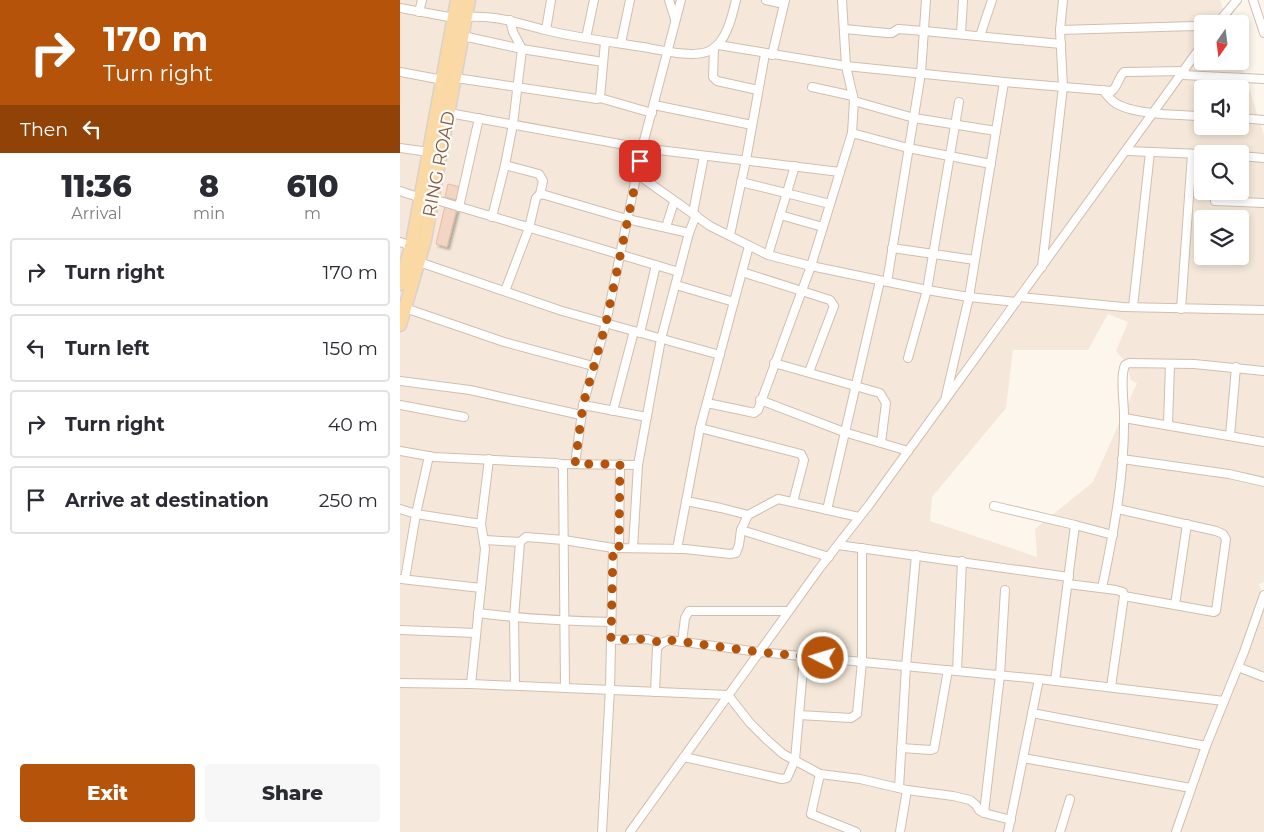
<!DOCTYPE html>
<html lang="en">
<head>
<meta charset="utf-8">
<style>
  :root { --surface:#fff; --page:#f7f7f7; --text:#2b2b33; --muted:#7c7c81; --line:#e1e1e2; --accent:#b45309 }
  body { margin:0; font-family:Montserrat,sans-serif; background:var(--page); color:var(--text); height:100vh; display:flex; flex-direction:column; font-size:19px; white-space:nowrap }
  * { box-sizing:border-box; margin:0 }
  p { font-size:16px; color:var(--muted) }
  .icon { flex:none; width:28px; height:28px; fill:none; stroke:currentColor; stroke-width:2; stroke-linecap:round; stroke-linejoin:round }
  .map { position:relative; flex:1; overflow:hidden }
  .panel { display:flex; flex-direction:column; background:var(--surface); width:400px }
  .panel>* { flex:none }
  .guide { background:#b45309; color:#fff; overflow:hidden }
  .needle { width:32px; rotate:194deg }
  .buttons { position:absolute; left:794px; top:15px; display:grid; gap:10px }
  .buttons a { display:grid; place-items:center; width:55px; height:55px; border-radius:5px; background:var(--surface); box-shadow:0 2px 8px #0003; font-size:25px }
  .pin { position:absolute; display:grid; place-items:center; width:42px; height:42px; color:#fff; margin:-21px; border-radius:10px; box-shadow:0 2px 8px #0006 }
  .me { position:absolute; width:55px; margin:-28px; rotate:275deg; stroke-linejoin:round; filter:drop-shadow(0 0 4px #0008) }
  .turn { display:flex; align-items:center; gap:18px; height:105px; padding:0 20px; font-size:22px }
  .turn .icon { width:65px; height:65px; stroke-width:2.5 }
  .turn b { display:block; font-size:35px; line-height:42px }
  .then { display:flex; align-items:center; height:48px; padding:0 20px; background:#0003; gap:10px; font-size:19px }
  .eta { display:flex; justify-content:space-evenly; align-items:center; height:85px; text-align:center }
  .eta b { font-size:30px; font-weight:800; line-height:35px }
  .primary-button { display:flex; gap:10px; margin-top:auto; padding:10px 20px }
  .primary-button a { flex:1; height:58px; border-radius:5px; background:var(--accent); color:#fff; font-size:20px; font-weight:800; line-height:58px; text-align:center }
  .primary-button a+a { background:var(--page); color:var(--text) }
  ul { padding:0; list-style:none }
  li { display:flex; align-items:center; gap:15px; height:68px; margin:0 10px 8px; padding:0 10px; border:2px solid var(--line); border-radius:5px }
  li div { flex:1 }
  li b { display:block; font-size:19px }
  li em { font-style:normal }
  main { display:flex; flex:1; min-height:0 }
  .map>svg:first-child { display:block }
  .residential { fill:#f5e8da; fill-rule:evenodd }
  .building { fill:#f3d5c3; stroke:#e6bba3; filter:url(#shadow) }
  .lines { fill:none; stroke-linecap:round; stroke-linejoin:round }
  .street-casing { stroke:#d1beb0; stroke-width:10 }
  .primary-casing { stroke:#dad1cd; stroke-width:15 }
  .street { stroke:#fff; stroke-width:8 }
  .primary { stroke:#fbd9a5; stroke-width:12 }
  .route { stroke:#b45309; stroke-width:9; stroke-dasharray:0 16.2 }
  .labels { text-anchor:middle; dominant-baseline:central; stroke-width:4.5; stroke-linejoin:round; paint-order:stroke }
  .street-label { font-size:18px; fill:#7a5c4d; stroke:#fffaf3 }
</style>
</head>
<body>
<main>
<section class="panel">
<div class="guide">
<div class="turn"><svg class="icon" aria-label="right" viewBox="0 0 24 24"><path d="M7 20v-9h11M14 6l5 5-5 5"/></svg><div><b>170 m</b>Turn right</div></div>
<div class="then">Then<svg class="icon" aria-label="left" viewBox="0 0 24 24"><path d="M17 20v-9H6M10 6l-5 5 5 5"/></svg></div>
</div>
<div class="eta">
<div><b>11:36</b><p>Arrival</p></div>
<div><b>8</b><p>min</p></div>
<div><b>610</b><p>m</p></div>
</div>
<ul>
<li><svg class="icon" aria-label="right" viewBox="0 0 24 24"><path d="M7 20v-9h11M14 6l5 5-5 5"/></svg><div><b>Turn right</b></div><em>170 m</em></li>
<li><svg class="icon" aria-label="left" viewBox="0 0 24 24"><path d="M17 20v-9H6M10 6l-5 5 5 5"/></svg><div><b>Turn left</b></div><em>150 m</em></li>
<li><svg class="icon" aria-label="right" viewBox="0 0 24 24"><path d="M7 20v-9h11M14 6l5 5-5 5"/></svg><div><b>Turn right</b></div><em>40 m</em></li>
<li><svg class="icon" aria-label="arrive" viewBox="0 0 24 24"><path d="M6 21V4h12l-3 4 3 4H6"/></svg><div><b>Arrive at destination</b></div><em>250 m</em></li>
</ul>
<div class="primary-button"><a>Exit</a><a>Share</a></div>
</section>
<div class="map">
<svg width="864" height="832" viewBox="0 0 864 832">
  <defs>
    <filter id="shadow"><feDropShadow dx="2.5" dy="2.5" stdDeviation="1" flood-color="#0004"/></filter>
  </defs>
  <rect width="100%" height="100%" fill="#fdf6ec"/>
  <path class="residential" d="M0 0H820L828 24H802V61H840L864 135V582L859 584 864 598V832H0ZM802 89H840V126H802ZM802 154H840V191H802ZM802 219H840V256H802ZM708 314 728 322 716 351 726 362 731 380 737 383 693 482 635 529 637 557 530 521 532 497 606 408 613 350H688Z"/>
  <g class="building">
    <polygon points="48,184 60,187 57,200 45,197"/>
    <polygon points="45,206 57,208 47,247 36,244"/>
  </g>
  <g class="lines">
    <defs>
      <g id="street">
        <polyline points="269,0 275,19"/>
        <polyline points="366,0 384,4"/>
        <polyline points="853,0 864,33"/>
        <polyline points="0,8 54,18"/>
        <polyline points="19,12 22,0"/>
        <path d="M67 17C98 15 116 23 145 30 178 38 211 42 243 47 260 50 296 59 311 50 327 41 332 16 336 0"/>
        <polyline points="817,24 837,0"/>
        <polyline points="444,29 487,33 492,33 498,29 524,31 661,44"/>
        <polyline points="146,30 151,0"/>
        <polyline points="660,30 795,26 802,27"/>
        <polyline points="561,34 563,0"/>
        <polyline points="63,36 122,49 203,62"/>
        <polyline points="580,36 592,0"/>
        <polyline points="186,38 194,0"/>
        <polyline points="221,43 230,0"/>
        <path d="M318 45 446 66 604 82 712 91C718 86 718 78 724 72L785 71"/>
        <polyline points="314,48 313,77 317,81 358,90"/>
        <polyline points="372,55 385,0"/>
        <polyline points="0,72 43,80"/>
        <polyline points="783,75 864,79"/>
        <polyline points="56,78 197,99 200,98 205,42"/>
        <polyline points="412,87 453,96"/>
        <path d="M703 90C706 94 710 99 714 102 731 115 781 115 802 116"/>
        <polyline points="200,98 252,113"/>
        <polyline points="454,101 514,118 596,131"/>
        <polyline points="254,105 352,125"/>
        <polyline points="49,113 242,148 440,172"/>
        <polyline points="840,118 864,120"/>
        <polyline points="452,133 508,148 591,164"/>
        <polyline points="0,148 29,152"/>
        <polyline points="727,151 802,154"/>
        <polyline points="840,156 864,158"/>
        <polyline points="105,165 139,174 143,181 140,194"/>
        <polyline points="237,174 310,226 368,255 411,266 527,290 569,297 616,302"/>
        <polyline points="341,182 430,204"/>
        <polyline points="0,191 21,198"/>
        <polyline points="33,199 279,272"/>
        <polyline points="815,201 864,203"/>
        <polyline points="59,207 79,118"/>
        <polyline points="293,213 304,156"/>
        <polyline points="380,215 423,227"/>
        <polyline points="92,217 105,165 113,124 122,49 113,32 110,20"/>
        <polyline points="266,227 274,202"/>
        <polyline points="330,235 346,160 365,54"/>
        <polyline points="0,242 11,246"/>
        <polyline points="492,248 575,260"/>
        <polyline points="368,255 395,166"/>
        <polyline points="19,262 162,311 320,355"/>
        <polyline points="642,267 663,87 660,30 663,0"/>
        <polyline points="342,272 430,300 434,306 409,372"/>
        <polyline points="487,282 521,73 526,0"/>
        <polyline points="276,285 334,302"/>
        <polyline points="105,291 129,228 136,198 140,194 145,195 227,219 289,233"/>
        <polyline points="620,297 723,307 864,310"/>
        <polyline points="733,307 750,152"/>
        <polyline points="5,308 104,342 193,366"/>
        <polyline points="781,309 792,154"/>
        <polyline points="240,333 256,265"/>
        <polyline points="508,358 527,290 559,102"/>
        <polyline points="374,363 480,393 486,403 481,443"/>
        <polyline points="0,381 70,390 181,415"/>
        <polyline points="546,396 569,297 604,82"/>
        <polyline points="360,400 444,432 508,451"/>
        <polyline points="307,403 350,412 354,413 358,410 411,266 452,133 454,101 446,66 442,0"/>
        <polyline points="0,405 64,417"/>
        <polyline points="183,405 247,417"/>
        <polyline points="213,411 234,331"/>
        <polyline points="724,418 864,442"/>
        <polyline points="768,425 770,364"/>
        <polyline points="300,428 401,454 404,460 393,502"/>
        <polyline points="830,436 836,367"/>
        <polyline points="0,451 34,457 156,463 160,464 238,465"/>
        <polyline points="722,459 829,474 864,482"/>
        <polyline points="160,464 163,468 165,688"/>
        <polyline points="175,464 183,405 206,323 242,148 281,0"/>
        <polyline points="286,501 321,508 348,515"/>
        <polyline points="594,506 675,525 713,535"/>
        <polyline points="0,509 16,514 81,524"/>
        <polyline points="718,509 816,531 823,534 826,539 816,611 814,612 724,596"/>
        <polyline points="427,510 480,281"/>
        <polyline points="341,530 429,557"/>
        <polyline points="85,540 120,542"/>
        <polyline points="438,545 669,577"/>
        <polyline points="219,548 220,464"/>
        <polyline points="233,548 238,465 261,339 289,233 296,215"/>
        <polyline points="277,549 300,428 349,246"/>
        <polyline points="1,579 81,588"/>
        <polyline points="5,579 16,514 29,456"/>
        <polyline points="668,584 716,590 723,592 724,596 711,687"/>
        <path d="M702 588C714 531 725 473 724 415 724 402 720 376 725 365L729 363 794 364 864 371"/>
        <polyline points="775,605 787,524"/>
        <path d="M78 613C123 619 167 621 212 622"/>
        <polyline points="0,630 76,633"/>
        <polyline points="211,640 247,639 262,643 269,640 359,652 639,679 824,701"/>
        <polyline points="282,642 285,618 289,611 388,611"/>
        <polyline points="838,667 864,677"/>
        <polyline points="557,671 562,561"/>
        <polyline points="655,681 675,525"/>
        <polyline points="0,683 71,684 328,695 350,723 366,739 383,754 420,774 460,779 507,790 553,796 570,800 576,805 579,810 584,813 611,820"/>
        <polyline points="71,684 85,549 81,524 89,459"/>
        <polyline points="115,685 114,618 120,542 126,537 164,540 213,548 285,549 330,554 336,553 339,545 341,530 348,515 378,499 459,517"/>
        <polyline points="255,692 257,648 262,643"/>
        <polyline points="632,713 806,746"/>
        <polyline points="399,715 451,718 457,714 462,662 462,548"/>
        <polyline points="501,748 531,750 534,749 548,670"/>
        <polyline points="284,757 382,779 387,778 395,760 404,657"/>
        <polyline points="623,758 791,788"/>
        <polyline points="420,774 411,814 456,832"/>
        <polyline points="499,788 506,666 516,555"/>
        <polyline points="584,813 600,675 605,590"/>
        <polyline points="202,832 210,689 213,548"/>
        <polyline points="230,832 419,569 469,505 802,45"/>
        <polyline points="500,832 507,790"/>
        <polyline points="608,832 639,679"/>
        <polyline points="660,832 670,799"/>
        <polyline points="776,832 806,746 844,652 864,595"/>
      </g>
      <g id="primary">
        <polyline points="0,284 12,243 57,0"/>
        <polyline points="0,325 25,240 69,0"/>
      </g>
    </defs>
    <use href="#street" class="street-casing"/>
    <use href="#primary" class="primary-casing"/>
    <use href="#street" class="street"/>
    <use href="#primary" class="primary"/>
  </g>
  <g class="lines">
    <polyline class="route" points="240,161 206,323 183,405 175,464 220,464 219,548 213,548 211,640 247,639 262,643 269,640 359,652 423,658"/>
  </g>
  <g class="labels">
    <g class="street-label">
      <text transform="translate(39 164) rotate(-79)">RING ROAD</text>
    </g>
  </g>
</svg>
<div class="buttons">
<a><svg class="needle" viewBox="-14 -14 28 28"><path d="M0-13l5 13h-10z" fill="#e53935"/><path d="M0 13l5-13h-10z" fill="#7c7c81"/></svg></a>
<a><svg class="icon" aria-label="sound" viewBox="0 0 24 24"><path d="M4 9h4l5-4v14l-5-4H4zM17 9q2 3 0 6"/></svg></a>
<a><svg class="icon" aria-label="search" viewBox="0 0 24 24"><circle cx="10" cy="10" r="6"/><path d="M15 15l6 6"/></svg></a>
<a><svg class="icon" aria-label="layers" viewBox="0 0 24 24"><path d="M12 4l9 5-9 5-9-5zM3 14l9 5 9-5"/></svg></a>
</div>
<div class="pin" style="left:240px;top:161px;background:#d93025"><svg class="icon" aria-label="arrive" viewBox="0 0 24 24"><path d="M6 21V4h12l-3 4 3 4H6"/></svg></div>
<svg class="me" style="left:423px;top:658px" viewBox="-20 -20 40 40"><circle r="17" fill="#b45309" stroke="#fff" stroke-width="3"/><path d="M0-11L8 9 0 5-8 9z" fill="#fff"/></svg>
</div>
</main>
</body>
</html>
